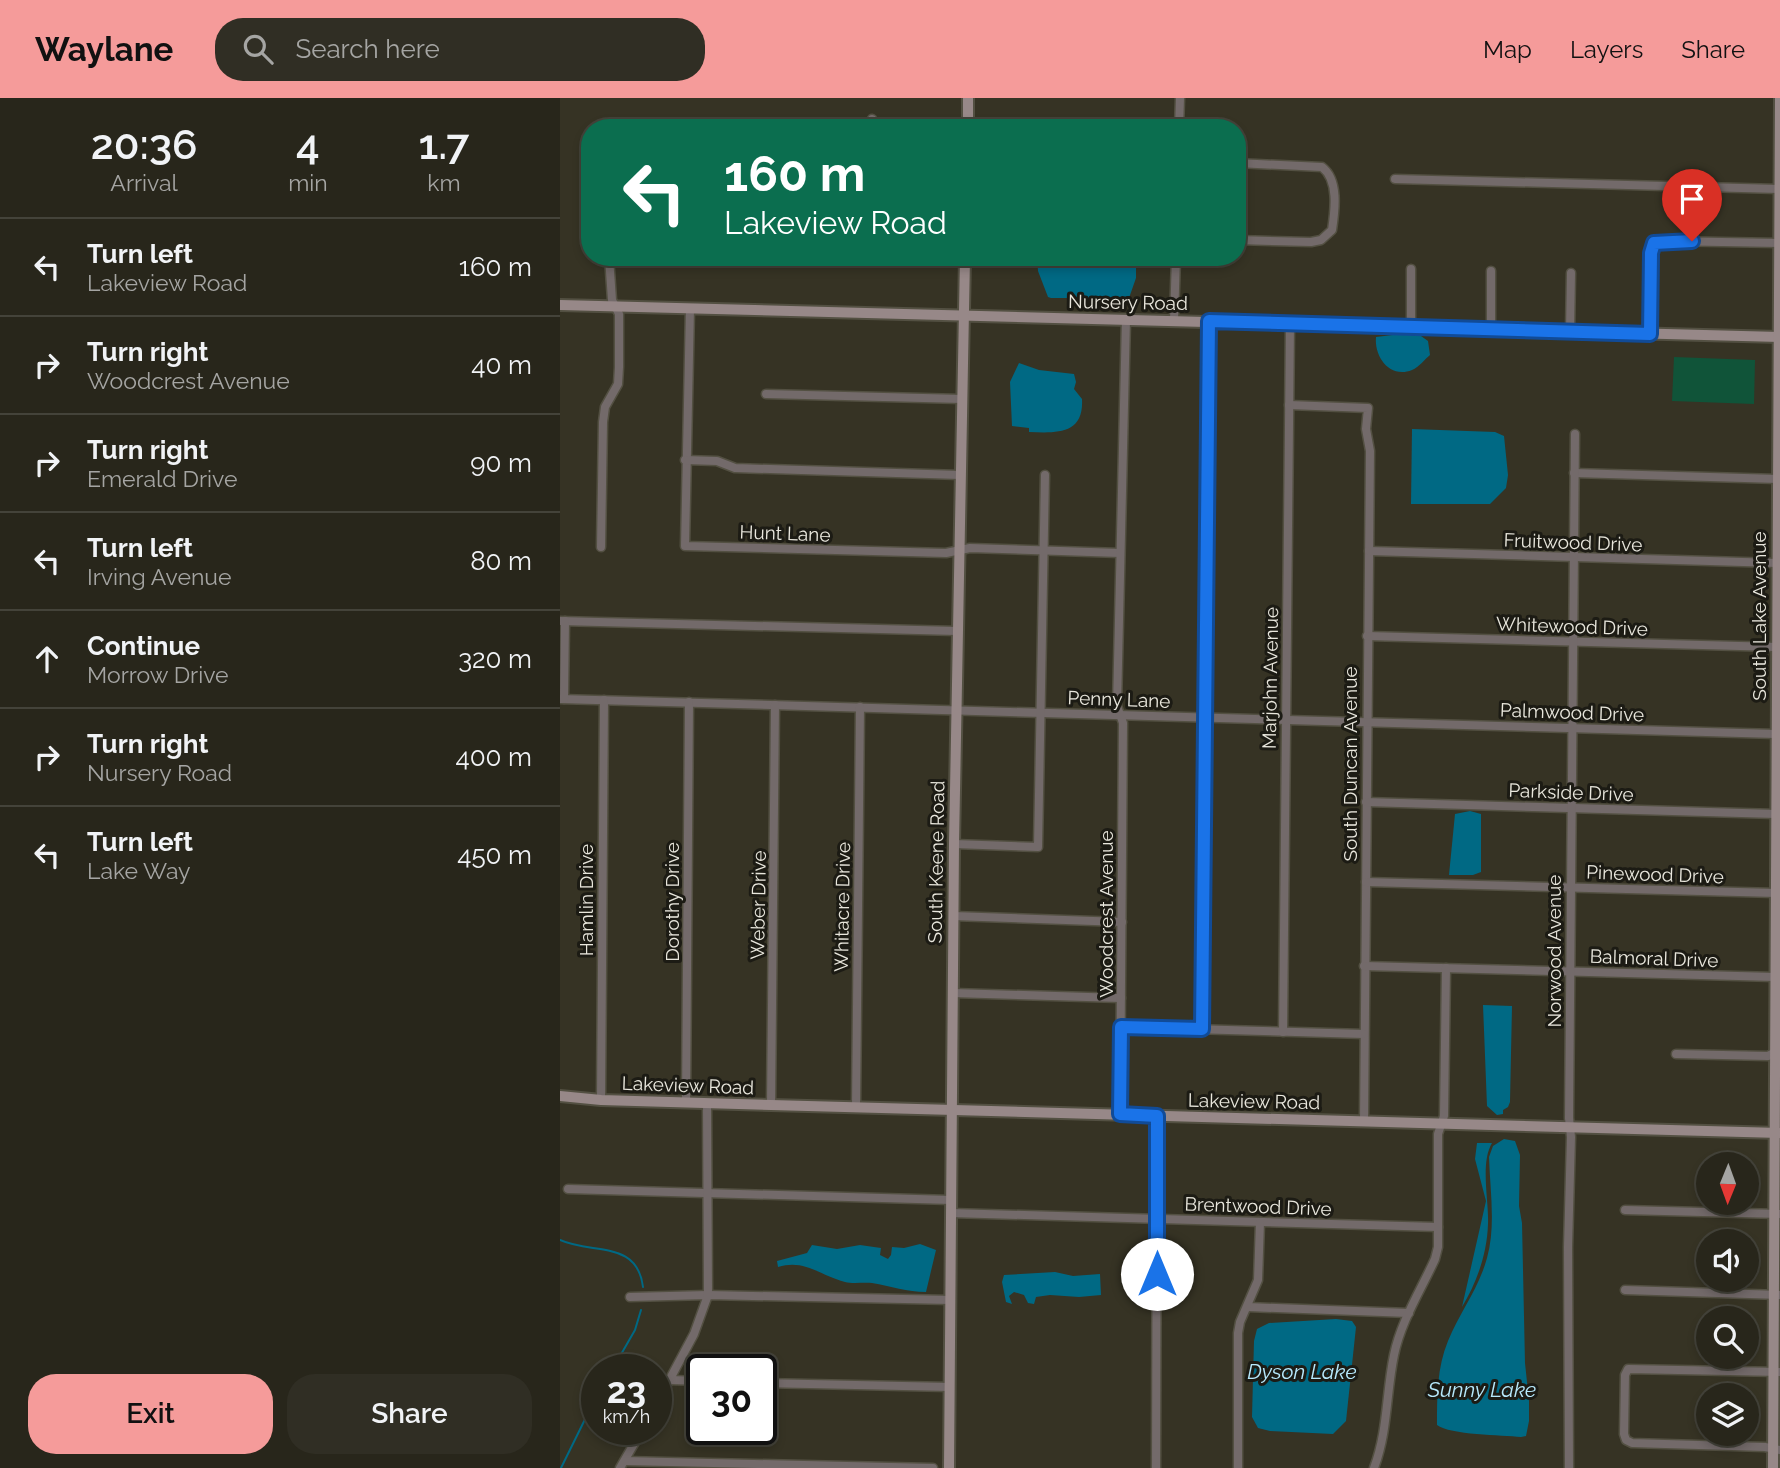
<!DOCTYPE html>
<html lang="en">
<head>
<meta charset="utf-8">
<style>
  :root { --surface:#28261b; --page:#302e24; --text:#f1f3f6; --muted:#a5a5a3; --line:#44433a; --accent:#f59b9a }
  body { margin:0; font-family:Raleway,sans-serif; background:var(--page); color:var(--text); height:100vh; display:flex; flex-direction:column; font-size:26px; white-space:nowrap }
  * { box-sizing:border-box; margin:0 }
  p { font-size:23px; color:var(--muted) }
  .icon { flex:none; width:38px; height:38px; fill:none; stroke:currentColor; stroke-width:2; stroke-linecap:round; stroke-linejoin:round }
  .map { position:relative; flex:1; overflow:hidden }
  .drawer { display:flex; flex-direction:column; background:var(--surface); width:560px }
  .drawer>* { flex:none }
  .top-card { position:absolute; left:21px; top:21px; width:665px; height:147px; border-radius:28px; box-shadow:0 4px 10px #0003,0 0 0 2px var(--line); background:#0b6e4f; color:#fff; overflow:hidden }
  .needle { width:46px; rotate:181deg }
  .fabs { position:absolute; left:1136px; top:1054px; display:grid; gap:14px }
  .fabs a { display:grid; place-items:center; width:63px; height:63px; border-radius:50%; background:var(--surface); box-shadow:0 4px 10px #0003,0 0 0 2px var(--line); font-size:35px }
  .speed { position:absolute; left:21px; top:1256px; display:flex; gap:14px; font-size:35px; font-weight:700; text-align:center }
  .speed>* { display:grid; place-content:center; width:91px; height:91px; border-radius:50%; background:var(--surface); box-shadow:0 4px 10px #0003,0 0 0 2px var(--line); line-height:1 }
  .speed small { font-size:18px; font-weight:400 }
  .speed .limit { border:4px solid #111; border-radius:10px; background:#fff; color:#111 }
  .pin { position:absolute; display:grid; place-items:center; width:60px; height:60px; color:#fff; margin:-72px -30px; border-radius:50% 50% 50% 0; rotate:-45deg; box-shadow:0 0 7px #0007 }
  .pin .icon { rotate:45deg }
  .me { position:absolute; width:77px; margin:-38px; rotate:0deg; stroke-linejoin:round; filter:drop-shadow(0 0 5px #0008) }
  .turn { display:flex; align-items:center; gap:24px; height:147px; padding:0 28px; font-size:32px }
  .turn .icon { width:91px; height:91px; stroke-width:2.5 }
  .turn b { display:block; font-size:49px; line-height:60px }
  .eta { display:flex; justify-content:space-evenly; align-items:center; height:119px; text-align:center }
  .eta b { font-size:42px; font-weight:600; line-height:49px }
  .action { display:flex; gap:14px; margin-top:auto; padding:14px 28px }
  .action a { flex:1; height:80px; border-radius:28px; background:var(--accent); color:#111; font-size:28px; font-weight:600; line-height:80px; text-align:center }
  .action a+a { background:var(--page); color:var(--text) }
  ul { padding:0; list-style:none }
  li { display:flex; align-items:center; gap:21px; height:98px; padding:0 28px; border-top:2px solid var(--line) }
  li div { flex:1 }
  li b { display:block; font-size:26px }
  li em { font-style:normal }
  header { display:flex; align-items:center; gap:42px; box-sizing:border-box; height:98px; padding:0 35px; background:var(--accent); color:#111 }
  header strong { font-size:33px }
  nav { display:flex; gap:38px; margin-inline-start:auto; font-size:24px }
  .search { width:490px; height:63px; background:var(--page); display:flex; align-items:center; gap:18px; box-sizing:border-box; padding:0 24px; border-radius:28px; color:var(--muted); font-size:26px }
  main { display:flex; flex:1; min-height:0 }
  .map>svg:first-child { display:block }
  .park { fill:#105439 }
  .water { fill:#006984 }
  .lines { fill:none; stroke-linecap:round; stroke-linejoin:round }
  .stream { stroke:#006984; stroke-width:2 }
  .street-casing { stroke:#535042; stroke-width:11 }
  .secondary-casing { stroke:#535042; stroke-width:14 }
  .street { stroke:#736a6a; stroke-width:8 }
  .secondary { stroke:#978888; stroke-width:10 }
  .route-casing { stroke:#114b97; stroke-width:18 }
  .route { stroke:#1a73e8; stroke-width:12 }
  .labels { text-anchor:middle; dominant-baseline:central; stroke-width:6; stroke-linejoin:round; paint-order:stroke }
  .street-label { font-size:19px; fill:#e9e7dd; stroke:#1c1b14 }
  .water-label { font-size:21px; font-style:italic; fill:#b7e9fc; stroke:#1c1b14 }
</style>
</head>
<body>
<header>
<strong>Waylane</strong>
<div class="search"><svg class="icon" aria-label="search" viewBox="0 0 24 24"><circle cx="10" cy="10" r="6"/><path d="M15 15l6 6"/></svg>Search here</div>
<nav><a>Map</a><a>Layers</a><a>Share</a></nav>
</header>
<main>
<section class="drawer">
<div class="eta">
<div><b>20:36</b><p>Arrival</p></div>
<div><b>4</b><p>min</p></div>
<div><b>1.7</b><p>km</p></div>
</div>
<ul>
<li><svg class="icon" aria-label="left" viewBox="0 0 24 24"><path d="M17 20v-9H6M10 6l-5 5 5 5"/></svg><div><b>Turn left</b><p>Lakeview Road</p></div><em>160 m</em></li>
<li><svg class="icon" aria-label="right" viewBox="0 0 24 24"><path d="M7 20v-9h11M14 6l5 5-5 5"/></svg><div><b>Turn right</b><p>Woodcrest Avenue</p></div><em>40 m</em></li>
<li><svg class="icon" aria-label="right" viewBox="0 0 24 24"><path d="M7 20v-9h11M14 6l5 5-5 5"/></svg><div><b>Turn right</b><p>Emerald Drive</p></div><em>90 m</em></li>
<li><svg class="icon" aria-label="left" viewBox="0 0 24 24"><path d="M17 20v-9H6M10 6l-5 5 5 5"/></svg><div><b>Turn left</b><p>Irving Avenue</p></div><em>80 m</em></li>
<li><svg class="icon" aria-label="ahead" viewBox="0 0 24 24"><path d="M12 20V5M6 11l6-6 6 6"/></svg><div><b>Continue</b><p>Morrow Drive</p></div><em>320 m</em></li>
<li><svg class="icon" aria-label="right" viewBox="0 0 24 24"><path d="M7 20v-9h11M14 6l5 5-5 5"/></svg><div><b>Turn right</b><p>Nursery Road</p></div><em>400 m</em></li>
<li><svg class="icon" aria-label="left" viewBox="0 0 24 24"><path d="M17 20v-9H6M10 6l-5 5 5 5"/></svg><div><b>Turn left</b><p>Lake Way</p></div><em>450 m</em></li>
</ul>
<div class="action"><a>Exit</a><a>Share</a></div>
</section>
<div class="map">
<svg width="1220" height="1370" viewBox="0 0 1220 1370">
  <rect width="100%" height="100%" fill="#363324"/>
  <polygon class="park" points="1114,259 1195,262 1194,306 1112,303"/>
  <g class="water">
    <polygon points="477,159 576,159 576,180 569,200 491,200 488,199 478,173"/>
    <path d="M841 236 861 238 868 243 870 257C865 261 859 269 852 272 830 281 814 259 816 239Z"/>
    <path d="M459 265 479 272 514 276 516 284 514 291 522 301C524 337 496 335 469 334V330L452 328 450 284Z"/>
    <polygon points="852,331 935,334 944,338 948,377 946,390 930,406 851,406"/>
    <polygon points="910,713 921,716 921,774 913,777 889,777 895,716"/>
    <polygon points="923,907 952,908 950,1004 948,1009 943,1012 943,1016 937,1017 927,1008"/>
    <path d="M944 1041 955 1043 960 1057 959 1108 962 1125 965 1265 969 1303V1323L966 1338 961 1339C942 1337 890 1337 877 1327 877 1299 877 1269 888 1243 900 1214 919 1190 927 1160 936 1128 930 1092 929 1059L933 1048Z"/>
    <path d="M917 1045H932C920 1065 929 1103 928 1126 927 1156 917 1184 902 1209L926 1103 915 1061Z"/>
    <path d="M360 1146 376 1152 366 1194C347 1194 331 1188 312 1185 304 1184 293 1186 285 1184 259 1177 245 1161 218 1169L217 1163 247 1155 252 1147 277 1151 300 1147 321 1150 320 1157 328 1161 331 1157 332 1149 344 1150Z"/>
    <polygon points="495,1174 513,1178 540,1176 541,1197 519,1199 490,1197 476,1199 474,1206 468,1205 464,1197 454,1194 449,1198 452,1206 446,1204 442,1184 444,1177"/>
    <polygon points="776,1221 792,1223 796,1229 786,1323 773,1336 710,1333 698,1330 692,1319 694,1243 697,1231 709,1225"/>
  </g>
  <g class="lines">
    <g class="stream">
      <path d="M0 1142C32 1157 77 1141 83 1189"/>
      <polyline points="52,1272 75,1232 81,1212"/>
      <polyline points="1,1370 37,1297"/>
    </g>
    <defs>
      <g id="street">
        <polyline points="311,30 312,21"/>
        <polyline points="619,30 620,0"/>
        <path d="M677 65 762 69C779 82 775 112 772 132L761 142 751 144 677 142"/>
        <polyline points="835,81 1219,91"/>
        <polyline points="130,210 125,448 386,455 410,450 560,455"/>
        <polyline points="614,222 616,159"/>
        <polyline points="851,229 851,171"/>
        <polyline points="931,232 931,173"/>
        <polyline points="1010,234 1011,175"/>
        <polyline points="1090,236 1091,155 1094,145 1106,143 1219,145"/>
        <polyline points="206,296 402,301"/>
        <polyline points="729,307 808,310 806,331 810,353 804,1023"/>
        <polyline points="125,362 157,363 175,370 400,377"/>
        <polyline points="1014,375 1218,381"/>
        <polyline points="41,449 43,324 45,309 58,286 59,269 59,216 52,202 49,159"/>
        <polyline points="809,453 1217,465"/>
        <polyline points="0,523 397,533"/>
        <polyline points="807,538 1217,549"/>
        <polyline points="0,601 1216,636"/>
        <polyline points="4,601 5,523"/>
        <polyline points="806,704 1216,716"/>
        <polyline points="394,746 478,749 485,377"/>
        <polyline points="806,784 1216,795"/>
        <polyline points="393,818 562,824"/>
        <polyline points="804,868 1215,879"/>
        <polyline points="393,895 561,900"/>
        <polyline points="561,929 804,936"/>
        <polyline points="642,931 649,224"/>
        <polyline points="723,934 730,226"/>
        <polyline points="1116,956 1208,958 1217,953"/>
        <polyline points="41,1002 44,602"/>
        <polyline points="126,1005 129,604"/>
        <polyline points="211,1007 215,607"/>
        <polyline points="296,1009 300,609"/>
        <polyline points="560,1016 563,625 557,608 566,221"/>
        <polyline points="8,1091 391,1102"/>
        <polyline points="1065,1112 1220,1116"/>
        <polyline points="391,1115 878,1129"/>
        <polyline points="1065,1192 1220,1197"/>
        <polyline points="70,1199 148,1197 391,1202"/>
        <polyline points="688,1209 849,1215"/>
        <polyline points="1220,1274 1068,1271 1065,1277 1064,1336 1066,1342 1072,1345 1205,1349 1220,1352"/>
        <polyline points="110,1282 142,1283"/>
        <polyline points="201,1285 390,1289"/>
        <polyline points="96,1307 134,1236 148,1197 147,1005"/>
        <polyline points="65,1363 373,1370"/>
        <polyline points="60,1370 82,1332"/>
        <polyline points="596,1370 597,1018"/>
        <polyline points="678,1370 678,1235 680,1224 698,1182 700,1124"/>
        <path d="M814 1370C828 1333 826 1295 834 1257 841 1223 861 1192 875 1161L878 1149V1036L884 1018 886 870"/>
        <polyline points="1009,1370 1008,1149 1011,1039 1009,1020 1015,336"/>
      </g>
      <g id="secondary">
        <polyline points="408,30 408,0"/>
        <polyline points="0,207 1220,239"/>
        <polyline points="0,998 41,1002 211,1007 1220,1035"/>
        <polyline points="389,1370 394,746 405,159"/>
        <polyline points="1213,1370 1220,0"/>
      </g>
    </defs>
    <use href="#street" class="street-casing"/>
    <use href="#secondary" class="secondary-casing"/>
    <use href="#street" class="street"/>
    <use href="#secondary" class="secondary"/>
  </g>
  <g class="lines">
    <defs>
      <polyline id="route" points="597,1176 597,1018 560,1016 561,929 642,931 649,223 1090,236 1091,155 1094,145 1132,143"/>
    </defs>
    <use href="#route" class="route-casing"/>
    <use href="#route" class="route"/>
  </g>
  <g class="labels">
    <g class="street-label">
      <text transform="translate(568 204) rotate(1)">Nursery Road</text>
      <text transform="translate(225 435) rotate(2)">Hunt Lane</text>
      <text transform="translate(1013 444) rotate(2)">Fruitwood Drive</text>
      <text transform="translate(1199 518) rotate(-90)">South Lake Avenue</text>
      <text transform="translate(1012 528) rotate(2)">Whitewood Drive</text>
      <text transform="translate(710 580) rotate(-89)">Marjohn Avenue</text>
      <text transform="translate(559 601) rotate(2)">Penny Lane</text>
      <text transform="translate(1012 614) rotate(2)">Palmwood Drive</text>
      <text transform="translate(790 666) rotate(-90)">South Duncan Avenue</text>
      <text transform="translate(1011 694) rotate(2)">Parkside Drive</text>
      <text transform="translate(376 764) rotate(-89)">South Keene Road</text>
      <text transform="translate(1095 776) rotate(2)">Pinewood Drive</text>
      <text transform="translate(26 802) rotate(-90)">Hamlin Drive</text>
      <text transform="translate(112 804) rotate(-90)">Dorothy Drive</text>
      <text transform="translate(198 807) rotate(-89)">Weber Drive</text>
      <text transform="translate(282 809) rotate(-89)">Whitacre Drive</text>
      <text transform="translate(546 816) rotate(-90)">Woodcrest Avenue</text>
      <text transform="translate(994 853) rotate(-90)">Norwood Avenue</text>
      <text transform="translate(1094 860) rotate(2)">Balmoral Drive</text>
      <text transform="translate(128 987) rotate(2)">Lakeview Road</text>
      <text transform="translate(694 1003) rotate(1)">Lakeview Road</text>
      <text transform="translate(698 1108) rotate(2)">Brentwood Drive</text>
    </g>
    <g class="water-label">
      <text x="742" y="1273">Dyson Lake</text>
      <text x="922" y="1291">Sunny Lake</text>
    </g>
  </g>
</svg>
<div class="fabs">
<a><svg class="needle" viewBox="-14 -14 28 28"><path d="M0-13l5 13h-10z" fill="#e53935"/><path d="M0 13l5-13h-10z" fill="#a5a5a3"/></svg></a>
<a><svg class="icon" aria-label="sound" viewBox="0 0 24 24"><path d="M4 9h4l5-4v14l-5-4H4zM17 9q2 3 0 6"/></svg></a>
<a><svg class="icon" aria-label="search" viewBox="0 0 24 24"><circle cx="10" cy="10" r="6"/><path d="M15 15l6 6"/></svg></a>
<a><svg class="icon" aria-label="layers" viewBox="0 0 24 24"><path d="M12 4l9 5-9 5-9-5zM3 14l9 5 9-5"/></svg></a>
</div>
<div class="speed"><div>23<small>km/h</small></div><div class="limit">30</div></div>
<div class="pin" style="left:1132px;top:143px;background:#d93025"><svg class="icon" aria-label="arrive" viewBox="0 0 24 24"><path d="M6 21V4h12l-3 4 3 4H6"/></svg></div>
<svg class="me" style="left:597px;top:1176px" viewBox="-20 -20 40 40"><circle r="19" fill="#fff"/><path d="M0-13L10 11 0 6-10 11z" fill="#1a73e8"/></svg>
<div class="top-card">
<div class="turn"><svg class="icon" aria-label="left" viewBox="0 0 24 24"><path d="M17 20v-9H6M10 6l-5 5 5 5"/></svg><div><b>160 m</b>Lakeview Road</div></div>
</div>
</div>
</main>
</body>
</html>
